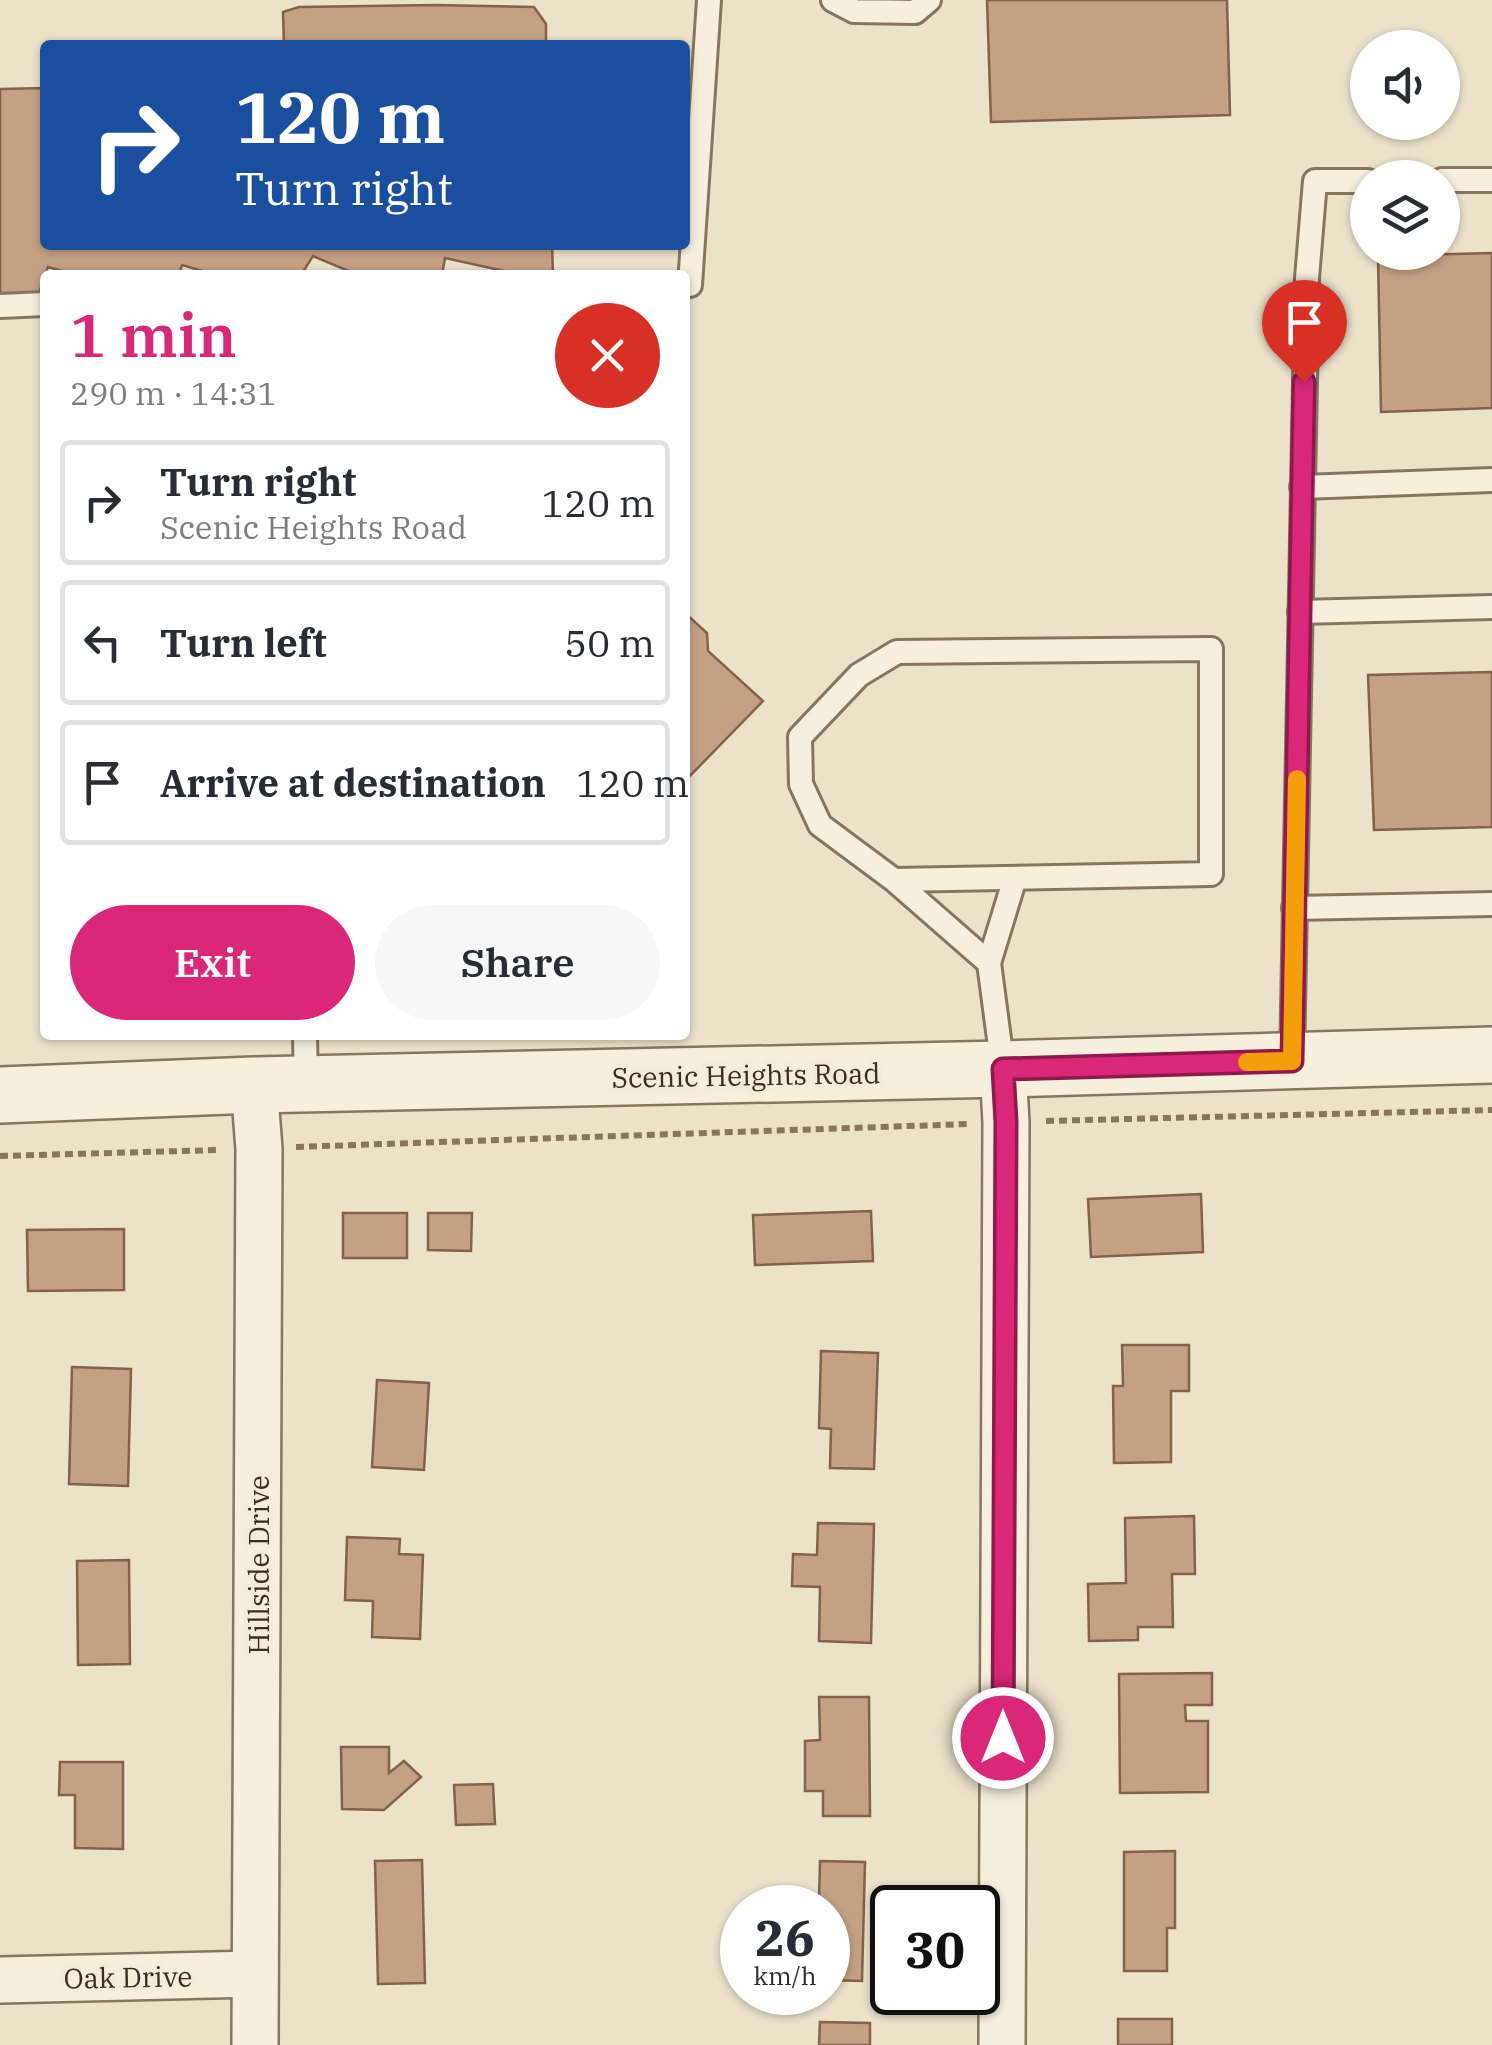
<!DOCTYPE html>
<html lang="en">
<head>
<meta charset="utf-8">
<style>
  :root { --surface:#fff; --page:#f7f7f7; --text:#2b2b33; --muted:#7c7c81; --line:#e1e1e2; --accent:#db2777 }
  body { margin:0; font-family:"IBM Plex Serif",serif; background:var(--page); color:var(--text); height:100vh; display:flex; flex-direction:column; font-size:38px; white-space:nowrap }
  * { box-sizing:border-box; margin:0 }
  p { font-size:32px; color:var(--muted) }
  .icon { flex:none; width:55px; height:55px; fill:none; stroke:currentColor; stroke-width:2; stroke-linecap:round; stroke-linejoin:round }
  .map { position:relative; flex:1; overflow:hidden }
  .panel { position:absolute; left:40px; top:270px; width:650px; height:770px; display:flex; flex-direction:column; background:var(--surface); border-radius:10px; box-shadow:0 2px 8px #0004 }
  .panel>* { flex:none }
  .banner { position:absolute; left:40px; top:40px; width:650px; height:210px; border-radius:10px; box-shadow:0 2px 8px #0004; background:#1a4fa0; color:#fff; overflow:hidden }
  .buttons { position:absolute; left:1350px; top:30px; display:grid; gap:20px }
  .buttons a { display:grid; place-items:center; width:110px; height:110px; border-radius:50%; background:var(--surface); box-shadow:0 2px 8px #0004; font-size:50px }
  .speed { position:absolute; left:720px; top:1885px; display:flex; gap:20px; font-size:50px; font-weight:700; text-align:center }
  .speed>* { display:grid; place-content:center; width:130px; height:130px; border-radius:50%; background:var(--surface); box-shadow:0 2px 8px #0004; line-height:1 }
  .speed small { font-size:25px; font-weight:400 }
  .speed .limit { border:5px solid #111; border-radius:15px; background:#fff; color:#111 }
  .pin { position:absolute; display:grid; place-items:center; width:85px; height:85px; color:#fff; margin:-102px -42px; border-radius:50% 50% 50% 0; rotate:-45deg; box-shadow:0 0 10px #0007 }
  .pin .icon { rotate:45deg }
  .me { position:absolute; width:110px; margin:-55px; rotate:0deg; stroke-linejoin:round; filter:drop-shadow(0 0 8px #0008) }
  .turn { display:flex; align-items:center; gap:35px; height:210px; padding:0 30px; font-size:45px }
  .turn .icon { width:130px; height:130px; stroke-width:2.5 }
  .turn b { display:block; font-size:70px; line-height:85px }
  .round { display:grid; place-items:center; flex:none; width:105px; height:105px; border-radius:52px; background:var(--page) }
  .head { display:flex; align-items:center; justify-content:space-between; height:170px; padding:0 30px }
  h1 { font-size:60px; font-weight:600; line-height:75px; color:var(--accent) }
  .primary-button { display:flex; gap:20px; margin-top:auto; padding:20px 30px }
  .primary-button a { flex:1; height:115px; border-radius:60px; background:var(--accent); color:#fff; font-size:40px; font-weight:600; line-height:115px; text-align:center }
  .primary-button a+a { background:var(--page); color:var(--text) }
  ul { padding:0; list-style:none }
  li { display:flex; align-items:center; gap:30px; height:125px; margin:0 20px 15px; padding:0 10px; border:5px solid var(--line); border-radius:10px }
  li div { flex:1 }
  li b { display:block; font-size:38px }
  li em { font-style:normal }
  .map>svg:first-child { display:block }
  .building { fill:#c5a184; stroke:#836249; stroke-width:2.5 }
  .lines { fill:none; stroke-linecap:round; stroke-linejoin:round }
  .service-casing { stroke:#867660; stroke-width:28 }
  .minor-casing { stroke:#867660; stroke-width:50 }
  .tertiary-casing { stroke:#867660; stroke-width:60 }
  .path { stroke:#867660; stroke-width:6; stroke-dasharray:8 5; stroke-linecap:butt }
  .service { stroke:#f6efdd; stroke-width:22 }
  .minor { stroke:#f6efdd; stroke-width:45 }
  .tertiary { stroke:#f6efdd; stroke-width:55 }
  .route-casing { stroke:#8e194d; stroke-width:25 }
  .route { stroke:#db2777; stroke-width:18 }
  .slow { stroke:#f59e0b; stroke-width:18 }
  .labels { text-anchor:middle; dominant-baseline:central; stroke-width:8; stroke-linejoin:round; paint-order:stroke }
  .street-label { font-size:28px; fill:#382d22; stroke:#f3ecd9 }
</style>
</head>
<body>
<div class="map">
<svg width="1492" height="2045" viewBox="0 0 1492 2045">
  <rect width="100%" height="100%" fill="#ebe2ca"/>
  <g class="building">
    <polygon points="987,0 1227,0 1230,115 991,122"/>
    <polygon points="435,5 534,7 546,24 546,45 284,45 283,12 299,7"/>
    <polygon points="45,88 45,245 552,245 553,275 518,274 445,258 442,275 358,275 313,256 301,275 216,275 182,265 179,275 76,275 48,267 39,293 0,293 0,89"/>
    <polygon points="1492,253 1492,408 1381,412 1378,256"/>
    <polygon points="685,613 707,633 708,651 763,701 685,781"/>
    <polygon points="1492,672 1492,827 1374,830 1368,675"/>
    <polygon points="1201,1194 1203,1252 1091,1257 1088,1199"/>
    <polygon points="871,1211 873,1261 755,1265 753,1215"/>
    <rect x="343" y="1213" width="64" height="45"/>
    <polygon points="428,1213 472,1213 471,1251 428,1250"/>
    <polygon points="124,1229 124,1290 28,1291 27,1230"/>
    <polygon points="1122,1345 1189,1345 1189,1391 1171,1391 1171,1462 1114,1463 1113,1386 1123,1386"/>
    <polygon points="821,1351 878,1353 874,1469 830,1468 831,1429 819,1428"/>
    <polygon points="72,1367 131,1369 128,1486 69,1484"/>
    <polygon points="377,1380 429,1383 424,1470 372,1467"/>
    <polygon points="1194,1516 1195,1574 1172,1574 1173,1627 1138,1627 1138,1640 1089,1641 1088,1584 1126,1583 1125,1518"/>
    <polygon points="818,1523 874,1524 871,1643 819,1641 820,1587 792,1586 793,1554 817,1555"/>
    <polygon points="347,1537 400,1539 399,1554 423,1555 420,1639 372,1637 373,1601 345,1600"/>
    <polygon points="129,1560 130,1664 78,1665 77,1561"/>
    <polygon points="1212,1673 1212,1705 1185,1705 1186,1721 1208,1721 1208,1792 1120,1793 1119,1674"/>
    <polygon points="819,1697 869,1697 870,1816 823,1816 823,1791 805,1791 805,1741 820,1740"/>
    <polygon points="341,1747 389,1747 389,1773 404,1761 421,1777 384,1810 342,1809"/>
    <polygon points="60,1762 123,1762 123,1849 75,1848 75,1795 59,1795"/>
    <polygon points="493,1784 495,1824 456,1825 454,1785"/>
    <polygon points="1175,1851 1175,1928 1167,1928 1167,1971 1124,1971 1124,1852"/>
    <polygon points="422,1860 425,1983 378,1984 375,1861"/>
    <polygon points="820,1861 865,1862 862,1981 828,1980 828,1908 780,1908 781,1899 819,1900"/>
    <rect x="1118" y="2019" width="54" height="26"/>
    <polygon points="820,2022 870,2023 870,2045 819,2045"/>
  </g>
  <g class="lines">
    <defs>
      <g id="service">
        <polyline points="833,0 854,11 915,12 929,0"/>
        <polyline points="1442,180 1492,180"/>
        <polyline points="685,285 690,285 709,0"/>
        <polyline points="0,306 45,304"/>
        <polyline points="1302,487 1492,480"/>
        <polyline points="1300,612 1492,607"/>
        <polyline points="894,880 1211,874 1211,649 897,652 859,675 800,737 801,784 820,825 894,880 989,963 1003,1069"/>
        <polyline points="1294,908 1492,904"/>
        <polyline points="989,963 1015,878"/>
        <polyline points="305,1035 306,1085"/>
        <polyline points="1292,1061 1307,278 1315,181 1368,181"/>
      </g>
      <g id="minor">
        <polyline points="254,1085 259,1149 255,2045"/>
        <polyline points="0,1980 255,1974"/>
        <polyline points="1002,2045 1006,1122 1003,1069"/>
      </g>
      <polyline id="tertiary" points="0,1095 254,1085 1003,1069 1492,1055"/>
    </defs>
    <use href="#service" class="service-casing"/>
    <use href="#minor" class="minor-casing"/>
    <use href="#tertiary" class="tertiary-casing"/>
    <g class="path">
      <polyline points="1046,1121 1492,1110"/>
      <polyline points="296,1147 968,1124"/>
      <polyline points="0,1156 219,1150"/>
    </g>
    <use href="#service" class="service"/>
    <use href="#minor" class="minor"/>
    <use href="#tertiary" class="tertiary"/>
  </g>
  <g class="lines">
    <defs>
      <polyline id="route" points="1003,1738 1006,1122 1003,1069 1292,1061 1304,382"/>
    </defs>
    <use href="#route" class="route-casing"/>
    <use href="#route" class="route"/>
    <polyline class="slow" points="1247,1062 1292,1061 1297,779"/>
  </g>
  <g class="labels">
    <g class="street-label">
      <text transform="translate(746 1075) rotate(-1)">Scenic Heights Road</text>
      <text transform="translate(258 1565) rotate(-90)">Hillside Drive</text>
      <text transform="translate(128 1977) rotate(-1)">Oak Drive</text>
    </g>
  </g>
</svg>
<div class="buttons">
<a><svg class="icon" aria-label="sound" viewBox="0 0 24 24"><path d="M4 9h4l5-4v14l-5-4H4zM17 9q2 3 0 6"/></svg></a>
<a><svg class="icon" aria-label="layers" viewBox="0 0 24 24"><path d="M12 4l9 5-9 5-9-5zM3 14l9 5 9-5"/></svg></a>
</div>
<div class="speed"><div>26<small>km/h</small></div><div class="limit">30</div></div>
<div class="pin" style="left:1304px;top:382px;background:#d93025"><svg class="icon" aria-label="arrive" viewBox="0 0 24 24"><path d="M6 21V4h12l-3 4 3 4H6"/></svg></div>
<svg class="me" style="left:1003px;top:1738px" viewBox="-20 -20 40 40"><circle r="17" fill="#db2777" stroke="#fff" stroke-width="3"/><path d="M0-11L8 9 0 5-8 9z" fill="#fff"/></svg>
<div class="banner">
<div class="turn"><svg class="icon" aria-label="right" viewBox="0 0 24 24"><path d="M7 20v-9h11M14 6l5 5-5 5"/></svg><div><b>120 m</b>Turn right</div></div>
</div>
<section class="panel">
<div class="head"><div><h1>1 min</h1><p>290 m · 14:31</p></div><a class="round" style="background:#d93025;color:#fff"><svg class="icon" aria-label="close" viewBox="0 0 24 24"><path d="M6 6l12 12M18 6L6 18"/></svg></a></div>
<ul>
<li><svg class="icon" aria-label="right" viewBox="0 0 24 24"><path d="M7 20v-9h11M14 6l5 5-5 5"/></svg><div><b>Turn right</b><p>Scenic Heights Road</p></div><em>120 m</em></li>
<li><svg class="icon" aria-label="left" viewBox="0 0 24 24"><path d="M17 20v-9H6M10 6l-5 5 5 5"/></svg><div><b>Turn left</b></div><em>50 m</em></li>
<li><svg class="icon" aria-label="arrive" viewBox="0 0 24 24"><path d="M6 21V4h12l-3 4 3 4H6"/></svg><div><b>Arrive at destination</b></div><em>120 m</em></li>
</ul>
<div class="primary-button"><a>Exit</a><a>Share</a></div>
</section>
</div>
</body>
</html>
